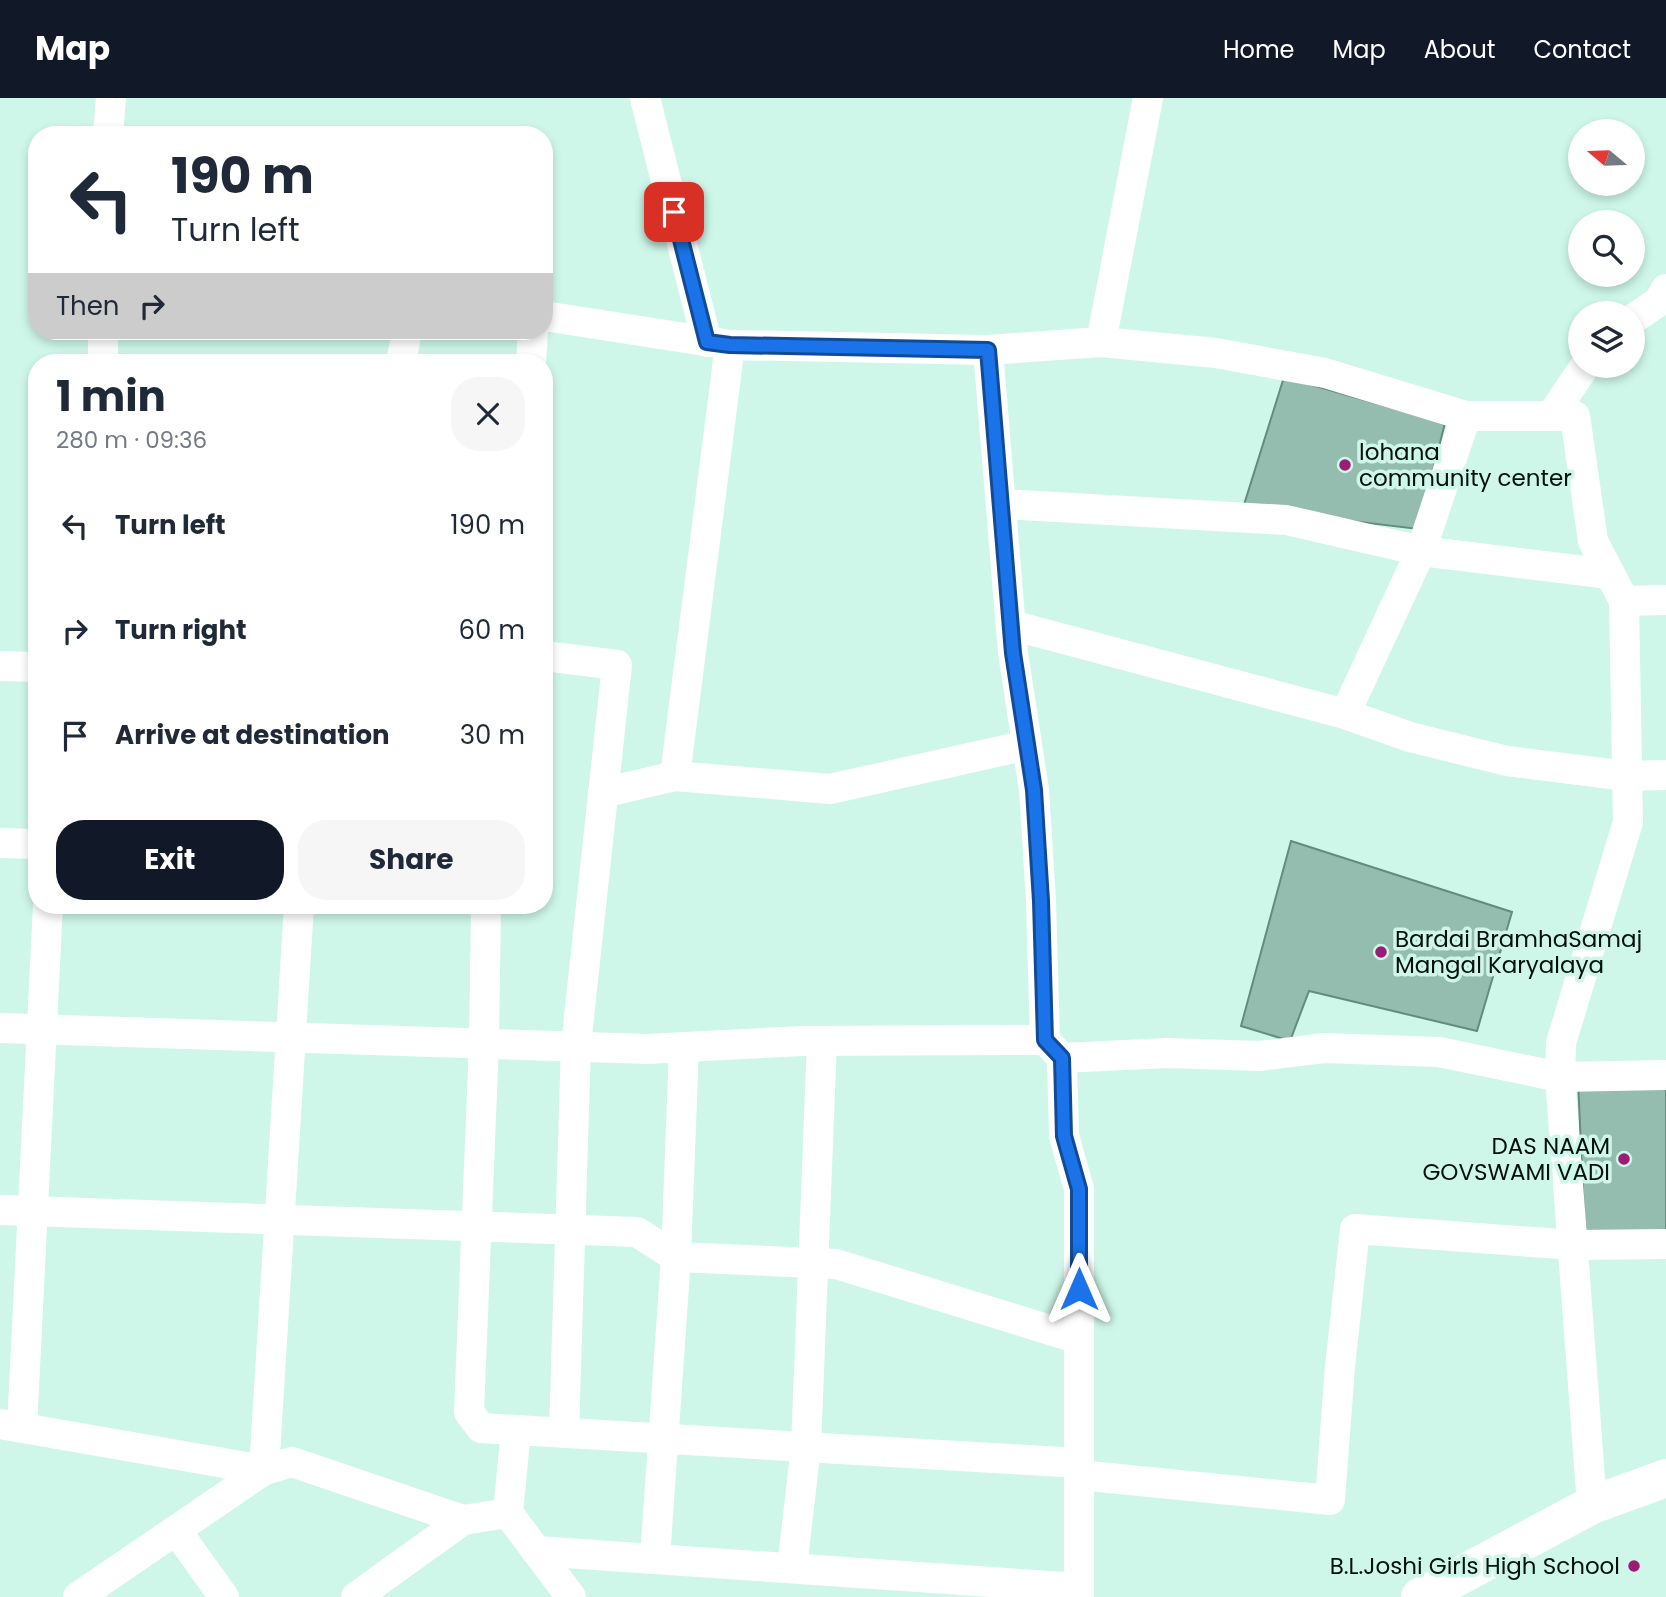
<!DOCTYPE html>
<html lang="en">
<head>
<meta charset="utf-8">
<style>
  :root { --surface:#fff; --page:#f6f6f7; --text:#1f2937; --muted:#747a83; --accent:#111827 }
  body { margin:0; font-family:Poppins,sans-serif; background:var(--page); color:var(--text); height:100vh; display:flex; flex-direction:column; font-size:26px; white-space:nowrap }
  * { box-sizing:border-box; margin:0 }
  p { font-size:23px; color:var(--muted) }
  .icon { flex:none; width:38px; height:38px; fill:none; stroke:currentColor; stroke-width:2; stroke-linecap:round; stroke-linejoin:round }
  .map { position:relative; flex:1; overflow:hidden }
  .sheet { position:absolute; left:28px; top:256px; width:525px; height:560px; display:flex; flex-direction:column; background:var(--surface); border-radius:28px; box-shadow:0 4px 10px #0003 }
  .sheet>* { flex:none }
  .top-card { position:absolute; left:28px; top:28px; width:525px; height:214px; border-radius:28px; box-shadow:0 4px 10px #0003; background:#fff; color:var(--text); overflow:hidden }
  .needle { width:46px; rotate:289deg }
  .controls { position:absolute; left:1568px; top:21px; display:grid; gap:14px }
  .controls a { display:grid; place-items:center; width:77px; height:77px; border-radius:50%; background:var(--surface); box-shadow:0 4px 10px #0003; font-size:35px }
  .pin { position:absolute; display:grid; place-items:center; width:60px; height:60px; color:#fff; margin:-30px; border-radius:14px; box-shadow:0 4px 10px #0006 }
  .me { position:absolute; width:77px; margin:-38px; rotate:0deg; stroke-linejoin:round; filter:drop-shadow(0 0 5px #0008) }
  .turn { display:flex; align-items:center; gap:24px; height:147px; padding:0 28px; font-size:32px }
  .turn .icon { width:91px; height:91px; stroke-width:2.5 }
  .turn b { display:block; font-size:49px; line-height:60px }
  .then { display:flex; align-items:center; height:66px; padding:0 28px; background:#0003; gap:14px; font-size:26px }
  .round { display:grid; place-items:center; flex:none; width:74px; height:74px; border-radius:28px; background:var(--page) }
  .head { display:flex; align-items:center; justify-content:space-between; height:119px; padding:0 28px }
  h1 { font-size:42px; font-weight:700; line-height:52px }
  .primary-button { display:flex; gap:14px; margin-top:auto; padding:14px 28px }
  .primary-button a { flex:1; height:80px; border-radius:28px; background:var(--accent); color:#fff; font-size:28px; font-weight:700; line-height:80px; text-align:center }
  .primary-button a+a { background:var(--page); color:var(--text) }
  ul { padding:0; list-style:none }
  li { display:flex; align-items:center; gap:21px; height:105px; padding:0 28px }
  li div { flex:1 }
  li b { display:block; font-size:26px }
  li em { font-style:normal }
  header { display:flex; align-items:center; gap:42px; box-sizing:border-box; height:98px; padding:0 35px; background:var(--accent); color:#fff }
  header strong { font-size:33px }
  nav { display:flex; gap:38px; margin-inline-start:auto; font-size:24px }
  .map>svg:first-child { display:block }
  .building { fill:#94bcaf; stroke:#658b7f; stroke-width:2 }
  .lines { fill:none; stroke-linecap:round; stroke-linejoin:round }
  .street { stroke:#fff; stroke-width:30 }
  .secondary { stroke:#fff; stroke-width:38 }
  .route-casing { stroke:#114b97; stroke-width:18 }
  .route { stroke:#1a73e8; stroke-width:12 }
  .poi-dot { fill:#9b1d73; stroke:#cef7ea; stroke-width:2.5 }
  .labels { text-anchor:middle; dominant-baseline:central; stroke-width:7; stroke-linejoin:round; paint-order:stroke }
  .poi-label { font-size:23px; fill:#03110d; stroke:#cef7ea; text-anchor:start }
</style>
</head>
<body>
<header>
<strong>Map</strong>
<nav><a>Home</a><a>Map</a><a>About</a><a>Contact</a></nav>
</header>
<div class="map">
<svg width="1666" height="1499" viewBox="0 0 1666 1499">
  <rect width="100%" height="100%" fill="#cef7ea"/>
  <g class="building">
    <polygon points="1284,279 1445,325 1418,431 1243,410"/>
    <polygon points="1291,743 1512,814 1477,933 1309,893 1290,943 1241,928"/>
    <polygon points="1578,982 1666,987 1666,1135 1585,1140"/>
  </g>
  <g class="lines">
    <g class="street">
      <polyline points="645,0 707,244"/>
      <polyline points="108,37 111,0"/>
      <polyline points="544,218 724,246"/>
      <polyline points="1633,221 1658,204 1666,191"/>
      <polyline points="103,233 103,264"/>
      <polyline points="1101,244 1148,0"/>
      <polyline points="988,252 1013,555 1034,692 1041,803 1045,942"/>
      <polyline points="401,264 407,233"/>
      <polyline points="531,264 533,233"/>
      <polyline points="1551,318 1585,268"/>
      <polyline points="1001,406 1286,422 1421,453 1610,476"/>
      <polyline points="1624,503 1666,502"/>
      <polyline points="1011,527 1345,616 1410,639 1507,663 1627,678 1666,677"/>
      <polyline points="544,558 617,567 576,947 564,1335"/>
      <polyline points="0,568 37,569"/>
      <polyline points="1345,616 1421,453 1466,318"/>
      <polyline points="1027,647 830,691 675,678 730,247 988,252 1101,244 1216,255 1325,275 1466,318 1575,318 1593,443 1624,503 1628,724 1561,945 1560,979 1592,1407"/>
      <polyline points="603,695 675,678"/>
      <polyline points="0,745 37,746"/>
      <polyline points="486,807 484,945 469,1314 481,1330 516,1332"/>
      <polyline points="0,930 647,951 802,943 1045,942 1062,960 1064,1038 1079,1091 1079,1499"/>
      <polyline points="1062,960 1167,955 1260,958 1324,950 1439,954 1560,979 1666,977"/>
      <polyline points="0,1112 637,1134 676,1159 836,1166 1079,1241"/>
      <polyline points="0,1326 264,1372 292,1364 463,1422 508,1415 571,1499"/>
      <polyline points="22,1330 48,807"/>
      <polyline points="1079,1377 1330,1402 1340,1269 1355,1131 1573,1147 1666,1146"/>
      <polyline points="508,1415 516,1332 1079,1365"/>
      <polyline points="176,1432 224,1499"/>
      <polyline points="536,1453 1079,1490"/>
      <polyline points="655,1460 676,1159 684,949"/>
      <polyline points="792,1470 806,1349 822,943"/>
      <polyline points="78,1499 264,1372 299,807"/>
      <polyline points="356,1499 463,1422"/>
    </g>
    <polyline class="secondary" points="1420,1499 1592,1407 1666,1380"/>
  </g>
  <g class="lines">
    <defs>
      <polyline id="route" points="674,114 707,244 730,247 988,252 1013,555 1034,692 1041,803 1045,942 1062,960 1064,1038 1079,1091 1079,1191"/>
    </defs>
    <use href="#route" class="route-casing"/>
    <use href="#route" class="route"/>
  </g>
  <g class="poi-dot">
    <circle cx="1345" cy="367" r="7"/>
    <circle cx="1381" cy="854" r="7"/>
    <circle cx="1624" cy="1061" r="7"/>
    <circle cx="1634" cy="1468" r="7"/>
  </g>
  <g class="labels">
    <g class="poi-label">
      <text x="1359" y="354">lohana<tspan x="1359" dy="26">community center</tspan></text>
      <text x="1395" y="841">Bardai BramhaSamaj<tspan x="1395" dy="26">Mangal Karyalaya</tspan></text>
      <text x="1610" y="1048" text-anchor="end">DAS NAAM<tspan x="1610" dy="26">GOVSWAMI VADI</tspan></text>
      <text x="1620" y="1468" text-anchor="end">B.L.Joshi Girls High School</text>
    </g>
  </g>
</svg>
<div class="controls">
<a><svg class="needle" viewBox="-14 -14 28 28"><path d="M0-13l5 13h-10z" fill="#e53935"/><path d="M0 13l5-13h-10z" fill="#747a83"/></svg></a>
<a><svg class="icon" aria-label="search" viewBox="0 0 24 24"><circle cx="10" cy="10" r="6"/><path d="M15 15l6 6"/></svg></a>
<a><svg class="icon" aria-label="layers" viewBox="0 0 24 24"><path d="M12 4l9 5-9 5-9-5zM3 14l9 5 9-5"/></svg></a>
</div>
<div class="pin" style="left:674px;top:114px;background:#d93025"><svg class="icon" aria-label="arrive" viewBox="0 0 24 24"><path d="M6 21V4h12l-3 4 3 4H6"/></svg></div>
<svg class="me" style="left:1079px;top:1191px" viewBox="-20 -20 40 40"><path d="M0-17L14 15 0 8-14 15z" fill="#1a73e8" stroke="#fff" stroke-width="4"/></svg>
<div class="top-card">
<div class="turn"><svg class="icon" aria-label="left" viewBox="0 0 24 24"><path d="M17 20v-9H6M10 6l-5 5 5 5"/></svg><div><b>190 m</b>Turn left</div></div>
<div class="then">Then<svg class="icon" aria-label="right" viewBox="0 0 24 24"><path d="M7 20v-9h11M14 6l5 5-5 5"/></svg></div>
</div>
<section class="sheet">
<div class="head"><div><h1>1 min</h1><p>280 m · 09:36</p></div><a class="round"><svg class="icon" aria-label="close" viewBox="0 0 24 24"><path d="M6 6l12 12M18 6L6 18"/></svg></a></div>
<ul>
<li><svg class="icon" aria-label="left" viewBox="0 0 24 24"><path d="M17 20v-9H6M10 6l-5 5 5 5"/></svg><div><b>Turn left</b></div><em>190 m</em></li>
<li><svg class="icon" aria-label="right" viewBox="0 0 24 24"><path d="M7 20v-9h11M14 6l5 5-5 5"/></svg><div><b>Turn right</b></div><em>60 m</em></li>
<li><svg class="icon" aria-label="arrive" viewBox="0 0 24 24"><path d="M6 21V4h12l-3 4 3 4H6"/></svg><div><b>Arrive at destination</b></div><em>30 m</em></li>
</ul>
<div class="primary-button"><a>Exit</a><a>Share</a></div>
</section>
</div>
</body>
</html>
